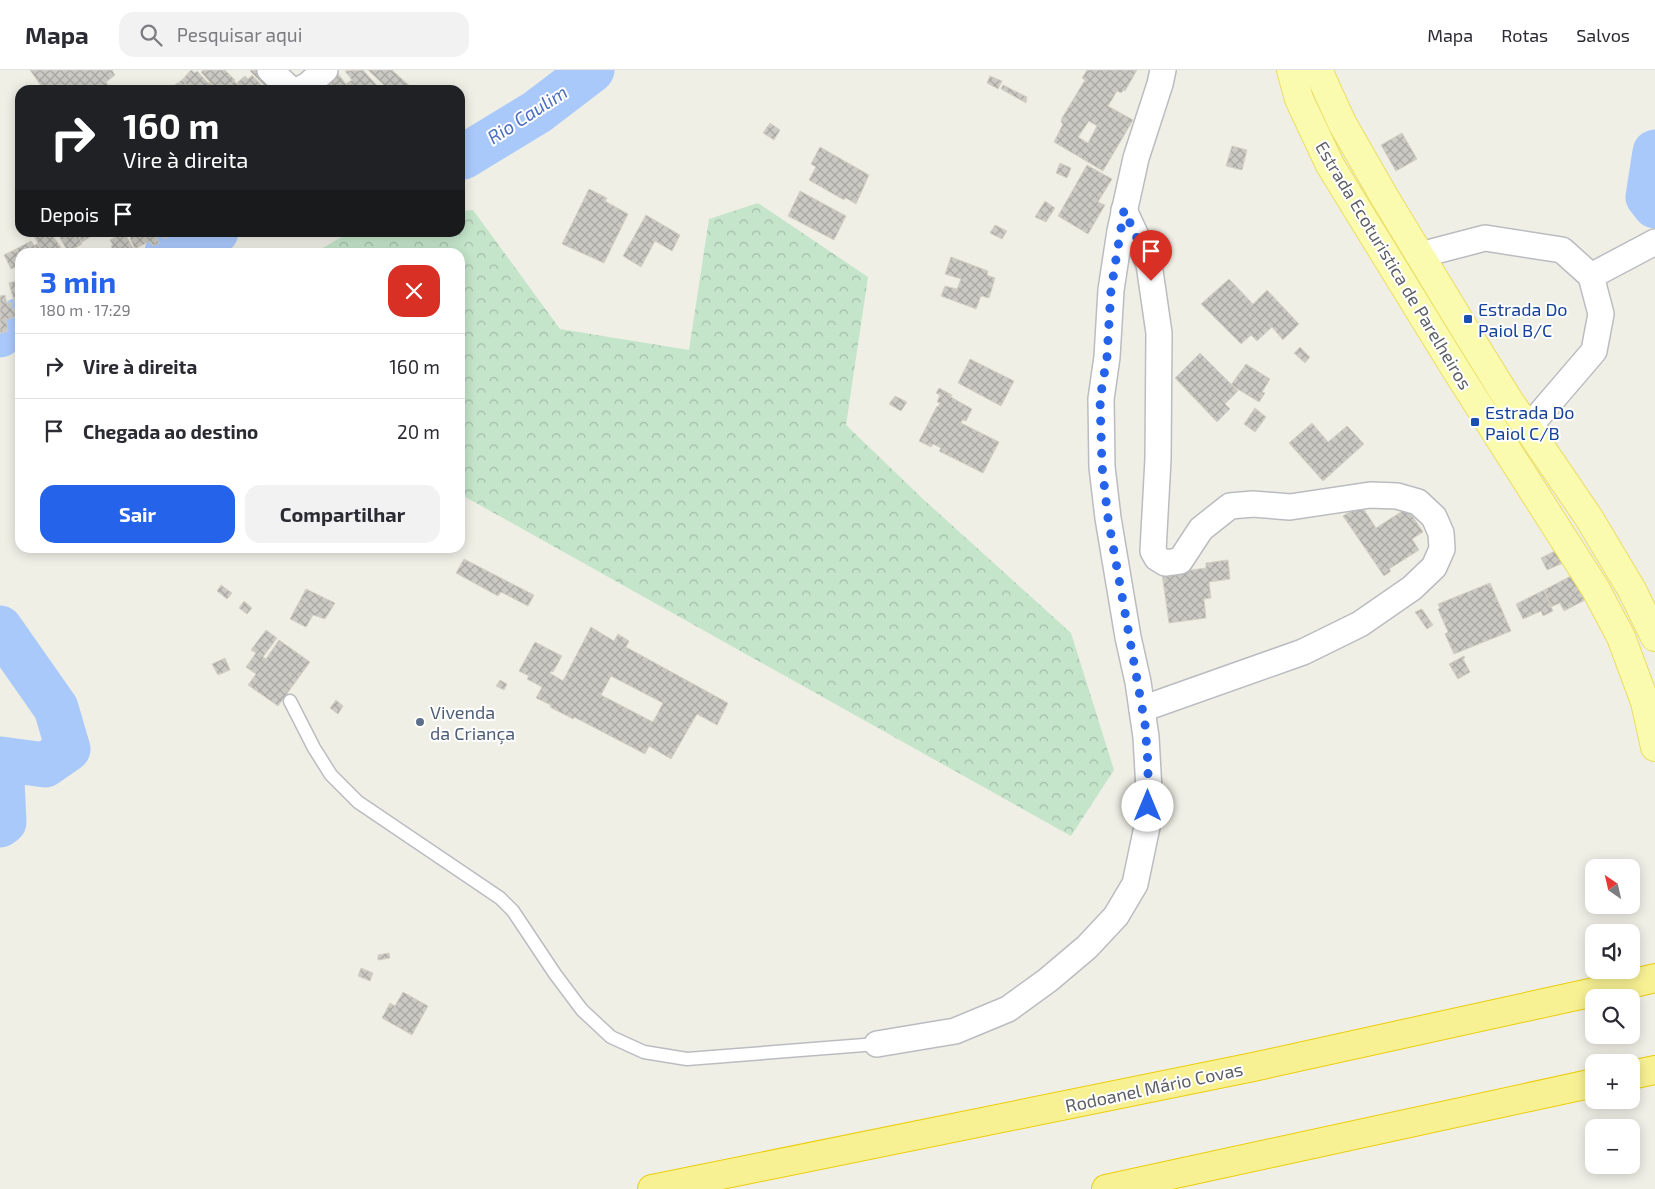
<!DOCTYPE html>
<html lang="pt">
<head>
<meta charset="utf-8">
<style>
  :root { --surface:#fff; --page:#f2f2f3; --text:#2b2b33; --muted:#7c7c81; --line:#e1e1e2; --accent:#2563eb }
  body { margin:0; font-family:"Exo 2",sans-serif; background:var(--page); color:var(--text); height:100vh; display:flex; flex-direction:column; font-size:19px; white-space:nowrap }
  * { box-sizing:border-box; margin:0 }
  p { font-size:16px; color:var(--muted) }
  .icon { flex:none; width:28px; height:28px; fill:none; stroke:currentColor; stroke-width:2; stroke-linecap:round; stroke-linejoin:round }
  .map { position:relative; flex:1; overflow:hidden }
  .sheet { position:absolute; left:15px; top:178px; width:450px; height:305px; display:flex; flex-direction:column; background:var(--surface); border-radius:15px; box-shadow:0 2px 12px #0003 }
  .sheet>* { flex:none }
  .guide { position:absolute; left:15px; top:15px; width:450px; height:152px; border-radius:15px; box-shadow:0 2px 12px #0003; background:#202124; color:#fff; overflow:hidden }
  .needle { width:32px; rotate:326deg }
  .buttons { position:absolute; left:1585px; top:789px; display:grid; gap:10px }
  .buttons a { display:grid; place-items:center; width:55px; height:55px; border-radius:10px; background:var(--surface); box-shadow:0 2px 12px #0003; font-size:25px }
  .pin { position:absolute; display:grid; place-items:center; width:42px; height:42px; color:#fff; margin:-51px -21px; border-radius:50% 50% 50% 0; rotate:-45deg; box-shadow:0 0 5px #0007 }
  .pin .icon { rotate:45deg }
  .me { position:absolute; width:55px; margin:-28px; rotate:0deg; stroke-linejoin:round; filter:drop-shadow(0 0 4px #0008) }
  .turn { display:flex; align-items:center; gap:18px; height:105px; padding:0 25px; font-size:22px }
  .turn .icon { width:65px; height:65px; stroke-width:2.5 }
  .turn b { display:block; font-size:35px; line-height:42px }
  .then { display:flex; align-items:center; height:48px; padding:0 25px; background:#0003; gap:10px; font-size:19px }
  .round { display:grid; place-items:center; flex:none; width:52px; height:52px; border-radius:15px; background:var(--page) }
  .headline { display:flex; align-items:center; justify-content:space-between; height:85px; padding:0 25px }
  h1 { font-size:30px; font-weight:700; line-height:38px; color:var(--accent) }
  .button { display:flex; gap:10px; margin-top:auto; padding:10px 25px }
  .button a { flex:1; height:58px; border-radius:15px; background:var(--accent); color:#fff; font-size:20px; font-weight:700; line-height:58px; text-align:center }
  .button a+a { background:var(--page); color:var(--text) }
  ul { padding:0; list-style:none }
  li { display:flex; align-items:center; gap:15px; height:65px; padding:0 25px; border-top:1px solid var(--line) }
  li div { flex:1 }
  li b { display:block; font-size:19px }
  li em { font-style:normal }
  header { display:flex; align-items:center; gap:30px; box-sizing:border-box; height:70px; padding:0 25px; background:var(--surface); border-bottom:1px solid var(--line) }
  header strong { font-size:24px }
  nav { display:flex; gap:28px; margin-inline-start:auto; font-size:18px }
  .search { width:350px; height:45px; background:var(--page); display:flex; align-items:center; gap:12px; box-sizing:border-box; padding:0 18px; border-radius:15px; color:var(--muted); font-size:19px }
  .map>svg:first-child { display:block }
  .forest { fill:url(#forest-crowns) }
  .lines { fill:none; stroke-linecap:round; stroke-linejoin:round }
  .river { stroke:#aac9fb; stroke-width:45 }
  .building { fill:url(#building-cross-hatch); stroke:#d4d2c4; fill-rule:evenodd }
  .service-casing { stroke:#bbbcc1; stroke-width:15 }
  .minor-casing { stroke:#bbbcc1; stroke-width:28 }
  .primary-casing { stroke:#ebde63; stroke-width:30 }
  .motorway-casing { stroke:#ebcd0a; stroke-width:30 }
  .service { stroke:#fff; stroke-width:12 }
  .minor { stroke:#fff; stroke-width:25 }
  .primary { stroke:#fafbaf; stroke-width:28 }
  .motorway { stroke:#f8f194; stroke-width:28 }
  .route { stroke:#2563eb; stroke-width:9; stroke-dasharray:0 16.2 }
  .transit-dot { fill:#1a4fb4; stroke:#fff; stroke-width:2 }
  .service-dot { fill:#5c6f8a; stroke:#fff; stroke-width:2 }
  .labels { text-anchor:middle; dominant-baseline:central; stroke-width:4; stroke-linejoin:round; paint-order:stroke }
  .street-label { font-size:18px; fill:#5e6066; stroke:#fff }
  .transit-label { font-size:18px; fill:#164399; stroke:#fff; text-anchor:start }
  .service-label { font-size:18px; fill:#4e5e75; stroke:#fff; text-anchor:start }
  .water-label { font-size:19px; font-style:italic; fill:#4c6fbf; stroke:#fff }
</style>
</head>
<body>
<header>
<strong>Mapa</strong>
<div class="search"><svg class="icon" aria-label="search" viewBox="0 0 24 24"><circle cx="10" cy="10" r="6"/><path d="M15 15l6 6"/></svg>Pesquisar aqui</div>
<nav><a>Mapa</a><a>Rotas</a><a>Salvos</a></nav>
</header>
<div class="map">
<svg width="1655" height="1119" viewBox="0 0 1655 1119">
  <defs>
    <pattern id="forest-crowns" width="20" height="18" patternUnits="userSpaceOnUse" patternTransform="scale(1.25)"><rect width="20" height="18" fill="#c4e5ca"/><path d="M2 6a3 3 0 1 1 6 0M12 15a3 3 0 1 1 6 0" fill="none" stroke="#a2bda8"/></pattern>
    <pattern id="building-cross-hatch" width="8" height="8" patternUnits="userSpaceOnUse" patternTransform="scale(1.25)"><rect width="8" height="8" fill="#cbc9c3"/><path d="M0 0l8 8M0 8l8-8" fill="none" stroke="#a8a7a2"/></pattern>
  </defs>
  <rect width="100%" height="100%" fill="#efefe6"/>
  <polygon class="forest" points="758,133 868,207 846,355 923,429 1071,563 1114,700 1071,766 460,424 460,182 316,182 348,163 460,162 460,141 473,140 560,259 689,280 709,149"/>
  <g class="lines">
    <g class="river">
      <polyline points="1655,82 1648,127 1655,136"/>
      <polyline points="460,86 463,87 537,42 592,0"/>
      <polyline points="167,182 216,162"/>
      <polyline points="0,265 20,250"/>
      <polyline points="0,558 56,638 68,679 45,695 1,689 4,752 0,755"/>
    </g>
  </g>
  <g class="building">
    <polygon points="30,0 112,0 115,5 106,12 111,20 44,20"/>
    <polygon points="191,0 195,3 197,1 208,13 210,12 217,20 191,20 182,10"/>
    <polygon points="203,0 225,0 235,10 224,20 217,20 201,2"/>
    <polygon points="251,0 269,0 274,20 269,20 250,1"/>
    <polygon points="363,0 380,19 379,20 350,20 346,14 352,10 345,1"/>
    <polygon points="368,0 392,0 412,18 410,20 381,20 380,19 384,15"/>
    <path d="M1087 0H1137L1125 21 1124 20 1121 23 1117 21 1108 36 1133 50 1103 101 1054 72 1063 54 1061 52 1062 48 1085 10 1082 8ZM1089 51 1097 56 1088 73 1078 67Z"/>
    <polygon points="337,2 350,20 323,20 320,15"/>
    <polygon points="252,5 266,20 243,20 237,13 245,6 248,9"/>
    <polygon points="990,6 1002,11 998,19 987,13"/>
    <polygon points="182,10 186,14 180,18 181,20 168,20"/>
    <polygon points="234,11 243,20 224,20"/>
    <polygon points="1003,15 1027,27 1026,33 1001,19"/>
    <polygon points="770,53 780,60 774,70 763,63"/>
    <polygon points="1402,63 1417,89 1396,101 1381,75"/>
    <polygon points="1232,76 1247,80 1242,100 1226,96"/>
    <polygon points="820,77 869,105 856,134 846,128 844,130 809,110 816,97 811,94"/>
    <polygon points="1060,93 1071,98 1067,108 1056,103"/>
    <polygon points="1087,95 1112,109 1098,132 1105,135 1088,164 1058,146"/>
    <polygon points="589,119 607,128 605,131 628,144 604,193 562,174"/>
    <polygon points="800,121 846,146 834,170 788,146"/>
    <polygon points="1045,131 1055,138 1046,152 1035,147"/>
    <polygon points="646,145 680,165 672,181 655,171 641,197 623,186"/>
    <polygon points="995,155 1007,161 1002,169 990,163"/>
    <polygon points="31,162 50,162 64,182 39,182 34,176 38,173"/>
    <polygon points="57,162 76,162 82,174 68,182"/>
    <polygon points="76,162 98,162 82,172"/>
    <polygon points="123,162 124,162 133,178 125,182 114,182 111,176 113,175 110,170"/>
    <polygon points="131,162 154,162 159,173 153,176 150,171 135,179 130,168 132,166"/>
    <polygon points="160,162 176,162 164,169"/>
    <polygon points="31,171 39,182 20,182 20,186 16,179"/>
    <polygon points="16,179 20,186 20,195 11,199 4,185"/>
    <polygon points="951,187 988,201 987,205 995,208 989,228 981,226 976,239 941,226 945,216 957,219 961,209 945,204"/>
    <polygon points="1229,209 1253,234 1267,220 1299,254 1283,270 1272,257 1257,271 1251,265 1241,274 1201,234"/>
    <polygon points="20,210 20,244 18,244 9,213"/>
    <polygon points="5,225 7,234 11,232 12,239 15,239 16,246 6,250 8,261 0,263 0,226"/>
    <polygon points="1300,277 1310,287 1305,293 1294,283"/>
    <polygon points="1200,283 1238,321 1225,334 1230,339 1217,352 1175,308"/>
    <polygon points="970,289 1014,311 1001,336 958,313"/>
    <polygon points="1246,294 1270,309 1262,322 1265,323 1259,332 1231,315"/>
    <polygon points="939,318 952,325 951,327 972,339 966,351 962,350 961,353 999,372 983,403 939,381 941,378 933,374 931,377 919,371 937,336 938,337 940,333 937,332 940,325 936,323"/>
    <polygon points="895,326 907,332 901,341 889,334"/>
    <polygon points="1255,338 1266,347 1255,362 1244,354"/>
    <polygon points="1312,353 1328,372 1347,356 1364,374 1323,411 1289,373"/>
    <polygon points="1361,435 1376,458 1407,438 1423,462 1412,469 1419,480 1389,499 1391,501 1384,506 1343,446"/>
    <polygon points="1557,480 1563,493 1547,500 1541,488"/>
    <polygon points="464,489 534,525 528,536 501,522 498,526 456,503"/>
    <polygon points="1228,490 1230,509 1209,512 1211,528 1204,529 1206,548 1169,553 1162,504 1206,498 1206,493"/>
    <polygon points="1571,506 1585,530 1564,541 1560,533 1551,537 1544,520"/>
    <polygon points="1490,513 1511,561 1454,584 1445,564 1448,562 1438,539 1440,538 1438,534"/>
    <polygon points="221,515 232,523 227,529 217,521"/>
    <polygon points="306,519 335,533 325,549 313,545 306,557 290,549"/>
    <polygon points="1544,520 1553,541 1543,546 1541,541 1523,549 1516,534"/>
    <polygon points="244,531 252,538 247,544 239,538"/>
    <polygon points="1422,539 1433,555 1427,559 1415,542"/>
    <path d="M591 557 614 571 618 564 629 571 626 577 728 633 717 655 697 644 671 689 649 676 645 684 574 647 573 649 550 637 551 635 536 628 542 617 527 609 529 606 519 601 535 572 562 586 553 602 551 601 550 603 563 611ZM611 606 663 633 653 652 601 625Z"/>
    <polygon points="266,560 277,568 263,587 266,589 279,570 310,592 278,636 248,615 256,604 246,597 256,583 251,580"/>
    <polygon points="1464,586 1465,588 1463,589 1470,602 1458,609 1449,594"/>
    <polygon points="225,588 230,600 218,605 212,594"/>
    <polygon points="500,610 507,614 504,620 496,616"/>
    <polygon points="336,630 343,636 338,644 330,638"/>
    <polygon points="389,883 390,888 378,890 378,885"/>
    <polygon points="361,898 373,903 370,911 358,906"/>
    <polygon points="403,922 428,936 412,965 382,948 390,933 395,936"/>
  </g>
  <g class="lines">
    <defs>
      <polyline id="service" points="290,631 314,678 331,705 358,732 500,828 513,841 555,904 582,940 611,967 644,982 687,989 877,974"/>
      <g id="minor">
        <polyline points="270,0 288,17 293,20"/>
        <polyline points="299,20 308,15 325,0"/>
        <polyline points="1124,140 1149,194 1159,263 1158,389 1153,481 1157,488 1165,493 1180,491 1201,459 1230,436 1253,434 1290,437 1370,425 1397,426 1418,432 1434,447 1441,463 1442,479 1434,497 1412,518 1360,554 1303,582 1142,639"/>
        <polyline points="1420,185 1485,168 1562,180 1591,206 1601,244 1594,281 1528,358"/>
        <polyline points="1591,206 1655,172"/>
        <polyline points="877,974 955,961 1008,939 1048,910 1087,877 1116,846 1135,814 1148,752 1149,720 1146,667 1138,612 1128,567 1108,448 1102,397 1101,329 1107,287 1111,220 1120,161 1136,88 1160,14 1163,0"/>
      </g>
      <g id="primary">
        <polyline points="1291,0 1299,29 1330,95 1456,300 1595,518 1621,567 1645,632 1655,677"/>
        <polyline points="1318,0 1342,53 1385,128 1469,266 1508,329 1589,448 1632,520 1655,567"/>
      </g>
      <g id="motorway">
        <polyline points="1631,1005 1655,1000"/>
        <polyline points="652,1119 1253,997 1617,917 1655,908"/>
        <polyline points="1106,1119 1594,1013"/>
      </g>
    </defs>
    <use href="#service" class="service-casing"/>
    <use href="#minor" class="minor-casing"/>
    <use href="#primary" class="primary-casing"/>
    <use href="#motorway" class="motorway-casing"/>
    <use href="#service" class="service"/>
    <use href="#minor" class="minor"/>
    <use href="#primary" class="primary"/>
    <use href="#motorway" class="motorway"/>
  </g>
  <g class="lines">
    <polyline class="route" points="1148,736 1148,694 1145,654 1108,448 1102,396 1100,329 1107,287 1111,220 1124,140 1149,194 1151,211"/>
  </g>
  <g class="transit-dot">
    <rect x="1463" y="244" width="10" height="10" rx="2.5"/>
    <rect x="1470" y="347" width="10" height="10" rx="2.5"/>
  </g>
  <circle class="service-dot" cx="420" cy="652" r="5"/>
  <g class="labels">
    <g class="street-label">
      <text transform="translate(1394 195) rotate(59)">Estrada Ecoturistica de Parelheiros</text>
      <text transform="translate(1154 1017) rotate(-12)">Rodoanel Mário Covas</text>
    </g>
    <g class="transit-label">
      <text x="1478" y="239">Estrada Do<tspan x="1478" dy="21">Paiol B/C</tspan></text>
      <text x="1485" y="342">Estrada Do<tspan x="1485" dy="21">Paiol C/B</tspan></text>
    </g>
    <g class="service-label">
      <text x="430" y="642">Vivenda<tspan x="430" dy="21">da Criança</tspan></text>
    </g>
    <g class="water-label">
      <text transform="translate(527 44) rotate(-33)">Rio Caulim</text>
    </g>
  </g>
</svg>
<div class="buttons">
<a><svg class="needle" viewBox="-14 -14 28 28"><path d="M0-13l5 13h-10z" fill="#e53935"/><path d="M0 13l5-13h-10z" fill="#7c7c81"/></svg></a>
<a><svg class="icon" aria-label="sound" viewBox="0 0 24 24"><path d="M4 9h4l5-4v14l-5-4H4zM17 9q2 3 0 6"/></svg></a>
<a><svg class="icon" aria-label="search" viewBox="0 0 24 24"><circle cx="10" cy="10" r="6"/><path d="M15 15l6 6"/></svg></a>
<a>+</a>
<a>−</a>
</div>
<div class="pin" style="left:1151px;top:211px;background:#d93025"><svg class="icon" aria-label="arrive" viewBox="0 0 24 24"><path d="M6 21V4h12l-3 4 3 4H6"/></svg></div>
<svg class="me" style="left:1148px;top:736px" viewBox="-20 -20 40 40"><circle r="19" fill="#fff"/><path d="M0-13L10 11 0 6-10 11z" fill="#2563eb"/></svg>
<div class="guide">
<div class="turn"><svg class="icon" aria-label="right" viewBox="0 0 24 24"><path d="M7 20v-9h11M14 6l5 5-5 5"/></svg><div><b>160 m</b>Vire à direita</div></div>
<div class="then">Depois<svg class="icon" aria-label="arrive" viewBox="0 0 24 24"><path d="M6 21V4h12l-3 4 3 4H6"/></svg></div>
</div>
<section class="sheet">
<div class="headline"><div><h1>3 min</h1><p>180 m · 17:29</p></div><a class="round" style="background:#d93025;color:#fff"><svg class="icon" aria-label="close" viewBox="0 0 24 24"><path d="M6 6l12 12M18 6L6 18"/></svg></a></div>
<ul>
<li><svg class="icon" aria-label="right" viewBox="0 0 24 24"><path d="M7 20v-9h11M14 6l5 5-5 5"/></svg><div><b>Vire à direita</b></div><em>160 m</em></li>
<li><svg class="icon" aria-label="arrive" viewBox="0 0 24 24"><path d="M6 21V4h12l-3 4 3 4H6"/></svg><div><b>Chegada ao destino</b></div><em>20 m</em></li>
</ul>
<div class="button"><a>Sair</a><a>Compartilhar</a></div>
</section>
</div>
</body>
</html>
